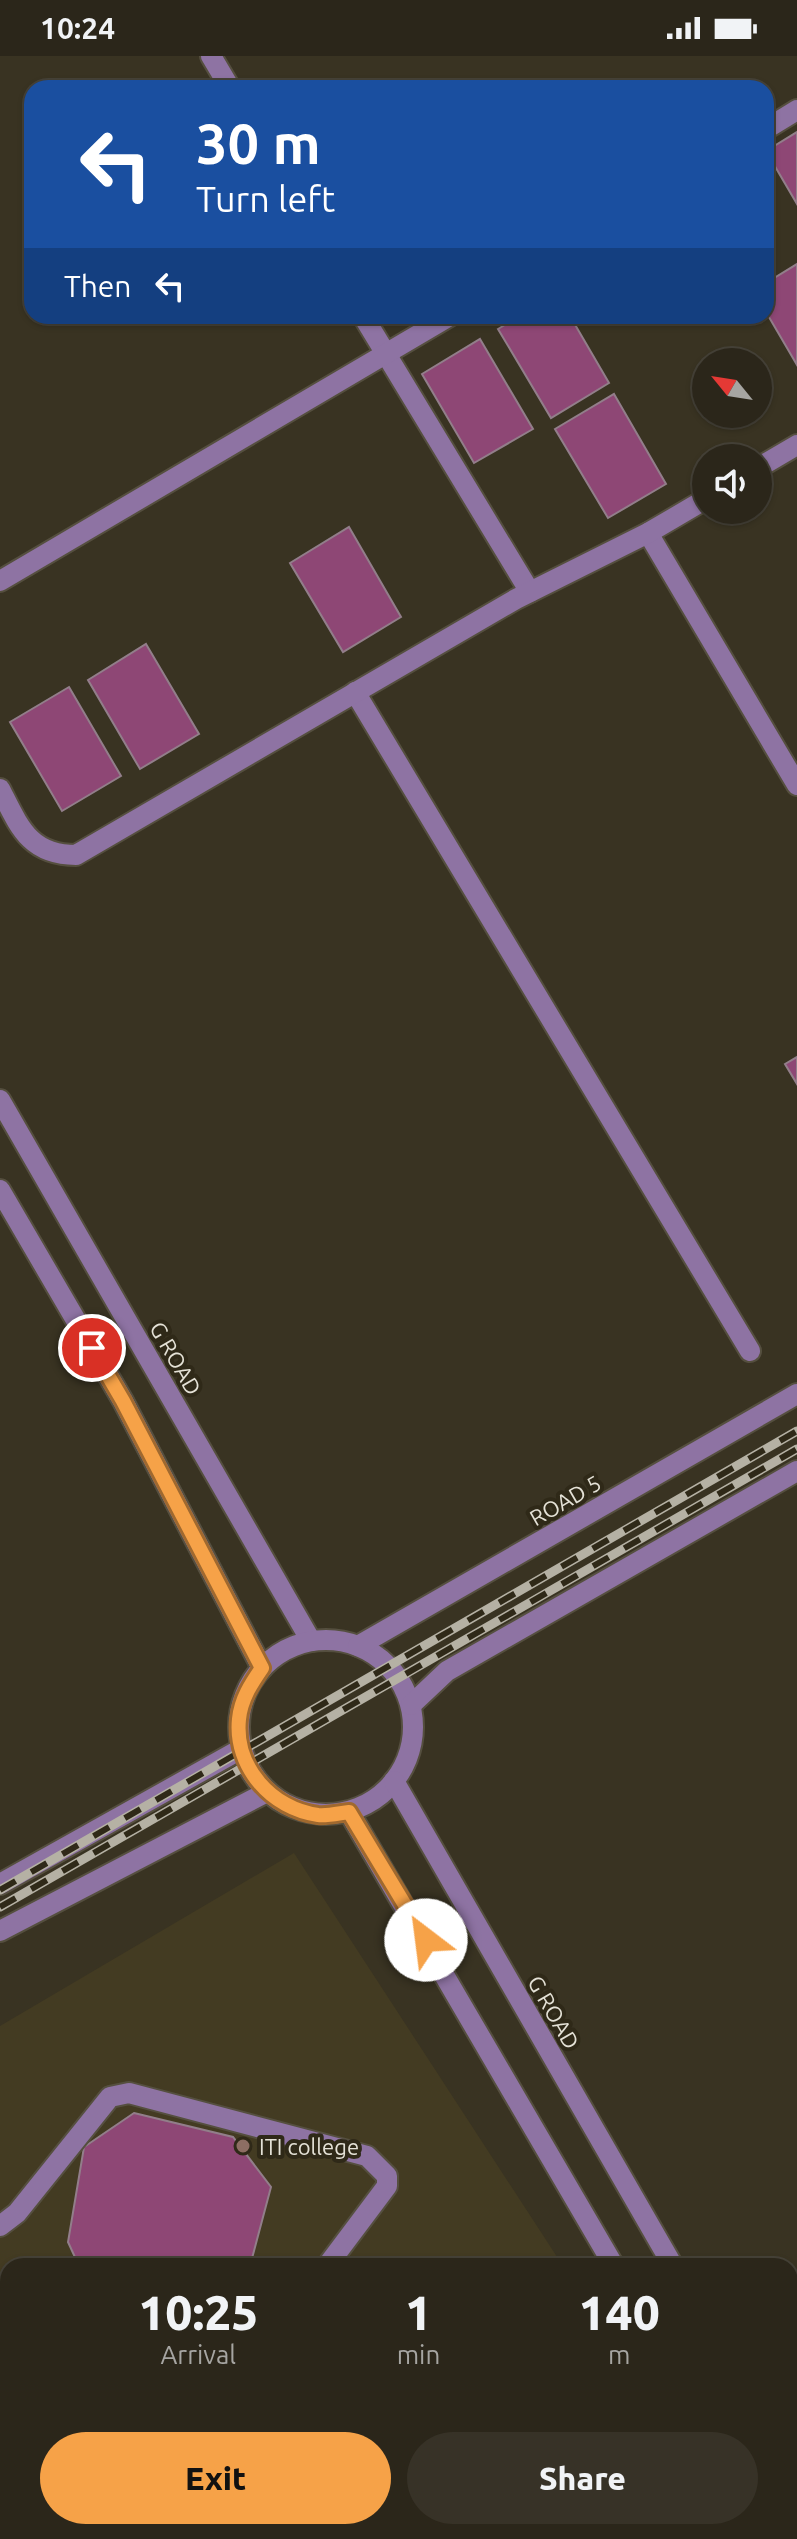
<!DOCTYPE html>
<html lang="en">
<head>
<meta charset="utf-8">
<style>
  :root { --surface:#2b261a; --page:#373227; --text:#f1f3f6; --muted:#a6a5a2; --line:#474339; --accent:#f6a248 }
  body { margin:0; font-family:Ubuntu,sans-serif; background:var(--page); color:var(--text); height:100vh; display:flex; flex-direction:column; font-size:30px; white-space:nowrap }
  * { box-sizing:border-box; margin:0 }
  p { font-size:26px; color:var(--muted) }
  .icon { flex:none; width:44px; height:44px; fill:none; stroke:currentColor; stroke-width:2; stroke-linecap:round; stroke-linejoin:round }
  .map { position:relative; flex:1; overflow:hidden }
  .panel { position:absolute; left:0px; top:2202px; width:798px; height:282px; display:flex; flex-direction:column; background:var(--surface); border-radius:24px 24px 0 0; box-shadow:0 2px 6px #0004,0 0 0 2px var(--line) }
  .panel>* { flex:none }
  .banner { position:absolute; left:24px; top:24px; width:750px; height:244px; border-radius:24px; box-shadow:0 2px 6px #0004,0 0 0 2px var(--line); background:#1a4fa0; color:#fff; overflow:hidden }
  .needle { width:52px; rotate:300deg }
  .controls { position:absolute; left:692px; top:292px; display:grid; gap:16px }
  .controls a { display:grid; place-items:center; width:80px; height:80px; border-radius:50%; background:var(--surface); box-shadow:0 2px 6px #0004,0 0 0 2px var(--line); font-size:40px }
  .pin { position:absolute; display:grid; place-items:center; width:68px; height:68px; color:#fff; margin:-34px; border:4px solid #fff; border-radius:50%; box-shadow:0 2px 8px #0007 }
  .me { position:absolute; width:88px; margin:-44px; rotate:330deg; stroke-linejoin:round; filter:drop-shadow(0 0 6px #0008) }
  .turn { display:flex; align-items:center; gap:28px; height:168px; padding:0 40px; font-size:36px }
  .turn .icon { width:104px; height:104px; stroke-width:2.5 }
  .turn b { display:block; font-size:56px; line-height:68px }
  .then { display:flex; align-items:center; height:76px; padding:0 40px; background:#0003; gap:16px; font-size:30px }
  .eta { display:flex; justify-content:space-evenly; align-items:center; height:136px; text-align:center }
  .eta b { font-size:48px; font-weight:800; line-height:56px }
  .button { display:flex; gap:16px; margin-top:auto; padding:16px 40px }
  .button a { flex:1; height:92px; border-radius:48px; background:var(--accent); color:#111; font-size:32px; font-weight:800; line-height:92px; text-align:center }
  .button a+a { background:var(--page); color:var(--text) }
  .status { display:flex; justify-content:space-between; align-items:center; height:56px; padding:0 40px; background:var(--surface); direction:ltr }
  .status svg { height:22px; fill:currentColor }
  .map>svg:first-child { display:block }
  .built { fill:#433b22 }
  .green { fill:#2e4a13 }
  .building { fill:#8e4775; stroke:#927e8a; stroke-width:2 }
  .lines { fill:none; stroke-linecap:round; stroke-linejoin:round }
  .minor-casing { stroke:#554f3f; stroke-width:24 }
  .minor { stroke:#8e73a3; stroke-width:20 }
  .rail-casing { stroke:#b5b1a4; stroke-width:9 }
  .rail { stroke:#2f2918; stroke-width:6; stroke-dasharray:18; stroke-linecap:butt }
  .route-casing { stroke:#a0692f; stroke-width:20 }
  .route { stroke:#f6a248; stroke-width:14 }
  .education-dot { fill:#8d6e63; stroke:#2f2918; stroke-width:3 }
  .labels { text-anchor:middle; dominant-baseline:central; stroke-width:8; stroke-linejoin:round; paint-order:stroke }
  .street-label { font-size:22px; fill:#e5e2d7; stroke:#2f2918 }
  .poi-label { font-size:22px; fill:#e5e2d7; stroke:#2f2918; text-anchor:start }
</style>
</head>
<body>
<div class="status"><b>10:24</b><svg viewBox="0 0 49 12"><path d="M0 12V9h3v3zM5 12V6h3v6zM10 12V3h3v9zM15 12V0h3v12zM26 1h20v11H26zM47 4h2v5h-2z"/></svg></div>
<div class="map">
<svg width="797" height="2483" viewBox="0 0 797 2483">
  <rect width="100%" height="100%" fill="#393322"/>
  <polygon class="built" points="294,1797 563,2210 8,2210 8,2476 344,2476 332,2483 0,2483 0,1970"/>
  <polygon class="green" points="797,2215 797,2359 790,2346 790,2219"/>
  <g class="building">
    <polygon points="797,76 797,148 766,95"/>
    <polygon points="797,208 797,309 766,256 766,227"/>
    <polygon points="520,260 570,260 609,327 551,362 498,273"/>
    <polygon points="480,283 533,373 474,407 422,318"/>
    <polygon points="614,338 666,428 608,462 555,373"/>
    <polygon points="349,471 401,561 343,596 290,507"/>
    <polygon points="146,588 199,678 140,713 88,624"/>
    <polygon points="69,631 121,720 62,755 10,666"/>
    <polygon points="797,1001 797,1028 785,1008"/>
    <polygon points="134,2057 233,2081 271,2131 250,2210 79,2210 68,2186 84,2091"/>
    <polygon points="8,2229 8,2323 0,2328 0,2233"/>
    <polygon points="16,2476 115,2476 119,2483 4,2483"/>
  </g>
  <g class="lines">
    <defs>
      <g id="minor">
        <polyline points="211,0 230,32"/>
        <polyline points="766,73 797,54"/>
        <polyline points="363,260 530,536"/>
        <polyline points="758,412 797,389"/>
        <polyline points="648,477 797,729"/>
        <polyline points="0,525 450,260"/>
        <polyline points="355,636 750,1295"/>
        <path d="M0 733C19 770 29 799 76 799L516 543 648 477 706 443"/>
        <polyline points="0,1044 311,1585"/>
        <polyline points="0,1134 123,1345 262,1612"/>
        <circle cx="326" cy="1671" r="87"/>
        <polyline points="358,1590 797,1338"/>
        <polyline points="411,1649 447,1615 797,1415"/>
        <polyline points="394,1725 673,2210"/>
        <polyline points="349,1756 614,2210"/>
        <polyline points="0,1828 241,1693"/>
        <polyline points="0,1875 267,1736"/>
        <polyline points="0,2170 17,2157 110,2041 129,2037 367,2100 387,2120 387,2130 327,2210"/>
        <polyline points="790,2368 797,2364"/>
        <polyline points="790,2413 797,2425"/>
        <polyline points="0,2436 8,2431"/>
        <polyline points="769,2476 773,2483"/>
        <polyline points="432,2483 444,2476"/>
      </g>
    </defs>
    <use href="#minor" class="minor-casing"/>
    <use href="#minor" class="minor"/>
    <defs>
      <g id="rail">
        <polyline points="0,1834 797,1375"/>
        <polyline points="0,1851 797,1393"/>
      </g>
    </defs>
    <use href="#rail" class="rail-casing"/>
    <use href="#rail" class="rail"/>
  </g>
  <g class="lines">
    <defs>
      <path id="route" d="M92 1292 123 1345 262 1612C251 1628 241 1643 239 1663 234 1711 272 1753 318 1759 328 1760 340 1757 349 1756L426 1884"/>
    </defs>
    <use href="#route" class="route-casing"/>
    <use href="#route" class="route"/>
  </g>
  <circle class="education-dot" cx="243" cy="2090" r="8"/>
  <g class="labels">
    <g class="street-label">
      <text transform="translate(176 1302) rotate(60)">G ROAD</text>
      <text transform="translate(565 1444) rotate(-30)">ROAD 5</text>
      <text transform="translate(554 1956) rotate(60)">G ROAD</text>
    </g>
    <g class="poi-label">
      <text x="259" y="2090">ITI college</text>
    </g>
  </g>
</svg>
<div class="controls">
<a><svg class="needle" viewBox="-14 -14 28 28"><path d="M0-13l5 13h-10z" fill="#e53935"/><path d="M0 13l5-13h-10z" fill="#a6a5a2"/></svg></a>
<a><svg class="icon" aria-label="sound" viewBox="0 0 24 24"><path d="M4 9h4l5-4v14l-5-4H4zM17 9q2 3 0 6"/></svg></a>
</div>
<div class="pin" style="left:92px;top:1292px;background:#d93025"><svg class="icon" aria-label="arrive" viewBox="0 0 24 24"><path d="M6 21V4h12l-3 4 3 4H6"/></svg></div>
<svg class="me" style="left:426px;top:1884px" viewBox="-20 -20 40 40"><circle r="19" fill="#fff"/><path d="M0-13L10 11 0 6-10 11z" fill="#f6a248"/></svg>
<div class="banner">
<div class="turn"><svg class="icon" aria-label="left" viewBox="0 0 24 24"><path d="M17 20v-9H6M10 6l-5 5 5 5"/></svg><div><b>30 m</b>Turn left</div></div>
<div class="then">Then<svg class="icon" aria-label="left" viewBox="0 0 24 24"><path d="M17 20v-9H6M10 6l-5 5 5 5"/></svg></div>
</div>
<section class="panel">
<div class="eta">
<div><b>10:25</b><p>Arrival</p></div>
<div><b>1</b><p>min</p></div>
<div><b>140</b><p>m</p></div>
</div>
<div class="button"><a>Exit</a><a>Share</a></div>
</section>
</div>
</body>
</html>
